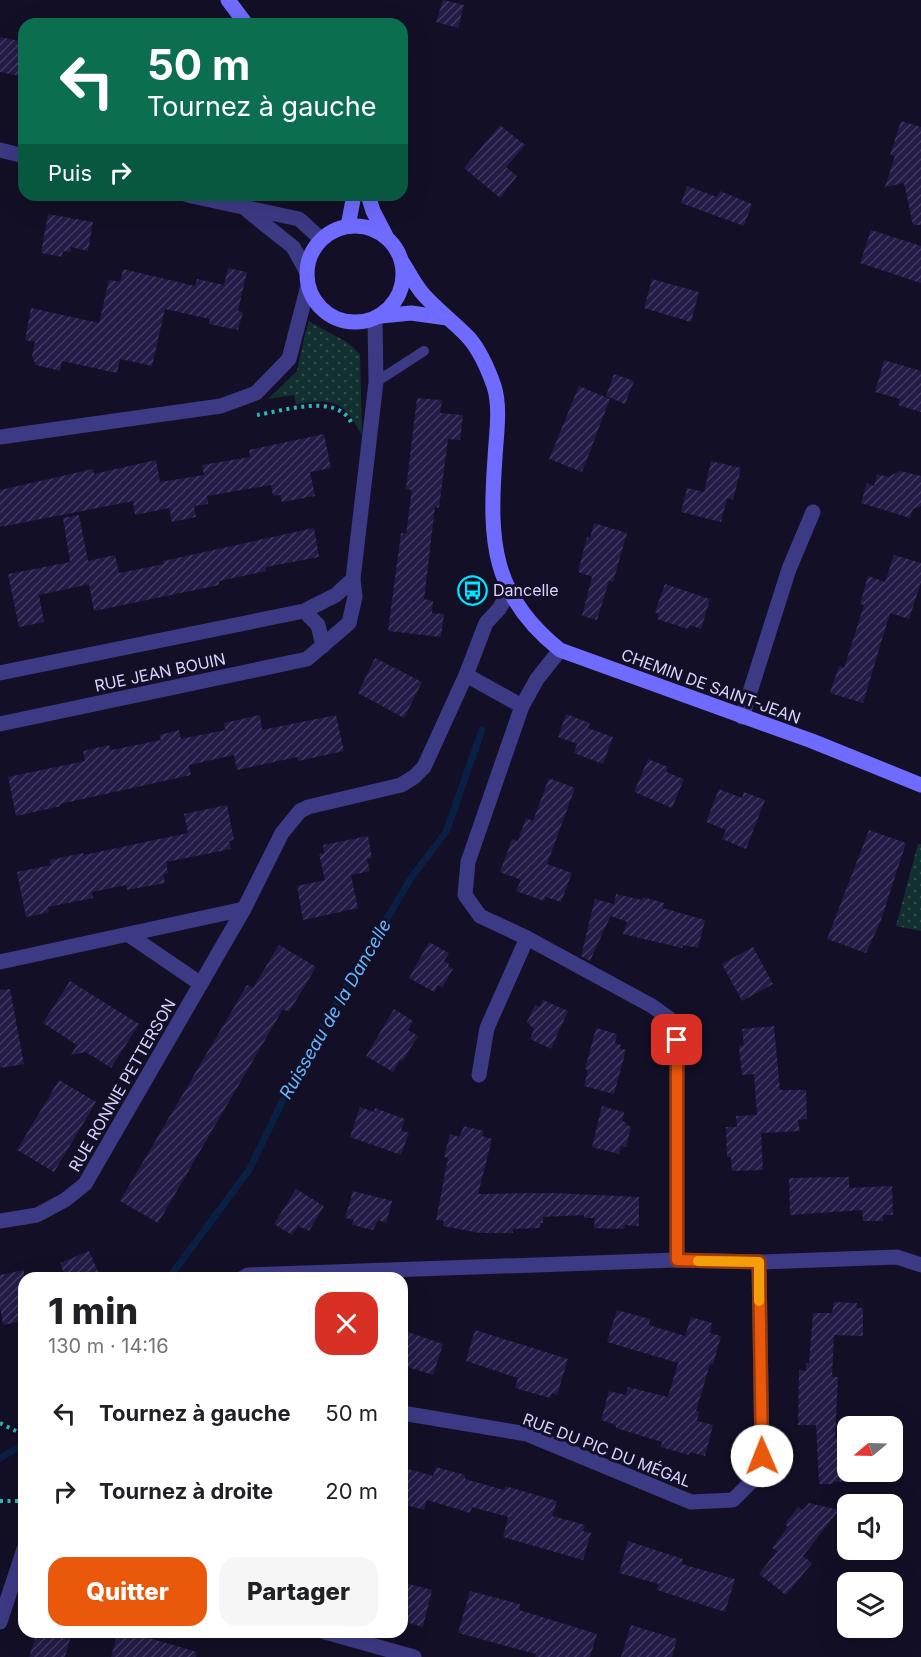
<!DOCTYPE html>
<html lang="fr">
<head>
<meta charset="utf-8">
<style>
  :root { --surface:#fff; --page:#f6f6f6; --text:#202124; --muted:#757577; --accent:#ea580c }
  body { margin:0; font-family:Inter,sans-serif; background:var(--page); color:var(--text); height:100vh; display:flex; flex-direction:column; font-size:22px; white-space:nowrap }
  * { box-sizing:border-box; margin:0 }
  p { font-size:20px; color:var(--muted) }
  .icon { flex:none; width:33px; height:33px; fill:none; stroke:currentColor; stroke-width:2; stroke-linecap:round; stroke-linejoin:round }
  .map { position:relative; flex:1; overflow:hidden }
  .details { position:absolute; left:18px; top:1272px; width:390px; height:366px; display:flex; flex-direction:column; background:var(--surface); border-radius:18px; box-shadow:0 6px 24px #0002 }
  .details>* { flex:none }
  .banner { position:absolute; left:18px; top:18px; width:390px; height:183px; border-radius:18px; box-shadow:0 6px 24px #0002; background:#0b6e4f; color:#fff; overflow:hidden }
  .needle { width:39px; rotate:251deg }
  .fabs { position:absolute; left:837px; top:1416px; display:grid; gap:12px }
  .fabs a { display:grid; place-items:center; width:66px; height:66px; border-radius:12px; background:var(--surface); box-shadow:0 6px 24px #0002; font-size:30px }
  .pin { position:absolute; display:grid; place-items:center; width:51px; height:51px; color:#fff; margin:-26px; border-radius:12px; box-shadow:0 3px 9px #0006 }
  .me { position:absolute; width:66px; margin:-33px; rotate:359deg; stroke-linejoin:round; filter:drop-shadow(0 0 4px #0008) }
  .turn { display:flex; align-items:center; gap:21px; height:126px; padding:0 30px; font-size:27px }
  .turn .icon { width:78px; height:78px; stroke-width:2.5 }
  .turn b { display:block; font-size:42px; line-height:51px }
  .then { display:flex; align-items:center; height:57px; padding:0 30px; background:#0003; gap:12px; font-size:22px }
  .round { display:grid; place-items:center; flex:none; width:63px; height:63px; border-radius:18px; background:var(--page) }
  .overview { display:flex; align-items:center; justify-content:space-between; height:102px; padding:0 30px }
  h1 { font-size:36px; font-weight:800; line-height:45px }
  .action { display:flex; gap:12px; margin-top:auto; padding:12px 30px }
  .action a { flex:1; height:69px; border-radius:18px; background:var(--accent); color:#fff; font-size:24px; font-weight:800; line-height:69px; text-align:center }
  .action a+a { background:var(--page); color:var(--text) }
  ul { padding:0; list-style:none }
  li { display:flex; align-items:center; gap:18px; height:78px; padding:0 30px }
  li div { flex:1 }
  li b { display:block; font-size:22px }
  li em { font-style:normal }
  .map>svg:first-child { display:block }
  .grass { fill:url(#grass-dots) }
  .lines { fill:none; stroke-linecap:round; stroke-linejoin:round }
  .stream { stroke:#0a1f44; stroke-width:7 }
  .building { fill:url(#building-hatch) }
  .path { stroke:#2fb8b0; stroke-width:4; stroke-dasharray:3 4.5; stroke-linecap:butt }
  .lane { stroke:#3d3a85; stroke-width:10 }
  .street { stroke:#3d3a85; stroke-width:15 }
  .secondary { stroke:#6f6bff; stroke-width:15 }
  .route-casing { stroke:#983908; stroke-width:15 }
  .route { stroke:#ea580c; stroke-width:10 }
  .slow { stroke:#f59e0b; stroke-width:10 }
  .labels { text-anchor:middle; dominant-baseline:central; stroke-width:6; stroke-linejoin:round; paint-order:stroke }
  .poi-label { font-size:16px; fill:#d9d4ff; stroke:#130f26; text-anchor:start }
  .street-label { font-size:16px; fill:#d9d4ff; stroke:#130f26 }
  .water-label { font-size:18px; font-style:italic; fill:#62b6ff; stroke:#130f26 }
</style>
</head>
<body>
<div class="map">
<svg width="921" height="1657" viewBox="0 0 921 1657">
  <defs>
    <pattern id="grass-dots" width="8" height="8" patternUnits="userSpaceOnUse" patternTransform="scale(1.5)"><rect width="8" height="8" fill="#12302f"/><path d="M2 2h.1M6 6h.1" fill="none" stroke="#344d4e" stroke-width="1.8" stroke-linecap="round"/></pattern>
    <pattern id="building-hatch" width="6" height="6" patternUnits="userSpaceOnUse" patternTransform="scale(1.5)"><rect width="6" height="6" fill="#241b47"/><path d="M-1 1l2-2M0 6l6-6M5 7l2-2" fill="none" stroke="#433b63"/></pattern>
  </defs>
  <rect width="100%" height="100%" fill="#130f26"/>
  <g class="grass">
    <path d="M309 321C326 333 348 338 360 355L362 435C342 400 335 398 296 404L294 395 268 399 297 371 305 334Z"/>
    <polygon points="918,844 921,844 921,931 896,926"/>
  </g>
  <g class="lines">
    <g class="stream">
      <polyline points="169,1278 249,1170 301,1063 411,878 446,832 482,730"/>
      <polyline points="0,1458 24,1444"/>
    </g>
  </g>
  <g class="building">
    <polygon points="443,0 464,5 458,28 436,22"/>
    <polygon points="0,37 24,42 24,77 0,72"/>
    <polygon points="901,121 921,127 921,225 913,225 904,183 885,187 895,156 890,155"/>
    <polygon points="500,125 525,145 506,167 517,176 500,198 464,168"/>
    <polygon points="687,186 717,197 720,191 752,204 744,226 681,203"/>
    <polygon points="48,214 93,222 88,251 71,247 70,252 63,251 62,257 41,253"/>
    <polygon points="871,230 921,246 921,283 860,263"/>
    <polygon points="228,268 247,272 238,311 243,312 238,330 209,324 210,319 165,309 152,366 120,359 117,373 62,361 60,371 36,365 32,356 35,342 25,340 31,308 99,323 109,280 120,282 123,269 195,286 197,279 224,285"/>
    <polygon points="652,279 699,292 691,322 644,308"/>
    <polygon points="884,360 921,371 921,412 898,405 900,399 875,392"/>
    <polygon points="614,374 634,381 625,404 606,396"/>
    <polygon points="579,386 610,399 582,472 549,459"/>
    <polygon points="417,398 442,400 440,413 463,415 460,440 448,439 439,508 435,507 424,599 433,601 432,613 444,614 441,637 388,631 401,533 406,534 412,490 406,489"/>
    <polygon points="324,434 331,468 310,472 315,496 282,502 280,495 273,496 271,485 207,496 208,504 194,506 196,517 172,522 169,508 135,515 133,501 0,527 0,490 93,469 94,474 156,460 160,482 204,475 202,465 250,457 249,450"/>
    <polygon points="711,461 741,468 733,500 727,498 721,522 681,512 687,488 704,492"/>
    <polygon points="900,471 921,476 921,506 913,509 910,518 861,503 867,483 874,486 877,474 888,477"/>
    <polygon points="79,515 88,561 115,555 119,573 164,564 163,561 314,528 319,557 266,567 266,571 219,581 219,585 94,611 89,584 39,595 44,622 19,627 8,574 70,562 63,518"/>
    <polygon points="594,523 627,533 613,582 609,581 597,620 582,616 592,577 578,572 587,537 590,538"/>
    <polygon points="894,555 921,563 921,582 909,619 890,613 863,703 830,693 839,666 844,668 864,605 860,604 868,576 885,582"/>
    <polygon points="665,584 710,599 701,629 690,625 688,629 657,619 659,614 655,612"/>
    <polygon points="375,658 422,682 404,718 358,693"/>
    <polygon points="566,714 590,723 588,728 613,737 603,764 574,753 577,744 558,737"/>
    <polygon points="260,715 262,730 336,715 344,751 298,761 297,757 237,770 234,755 189,765 191,775 60,804 61,806 16,816 8,777 85,761 83,751 109,745 111,750 161,740 159,735 179,730 181,739 225,730 224,723"/>
    <polygon points="648,759 668,767 666,772 684,779 672,808 634,792"/>
    <polygon points="549,778 575,788 547,864 572,873 561,902 546,897 544,901 516,891 521,880 500,872 512,839 518,841 526,818 533,821"/>
    <polygon points="719,789 742,798 744,792 765,800 746,849 722,839 726,830 706,822"/>
    <polygon points="227,805 234,840 229,841 231,849 166,862 168,873 163,875 165,883 127,890 126,885 92,892 93,898 48,907 49,912 26,917 17,872 51,865 50,860 83,853 84,855 188,833 184,814"/>
    <polygon points="869,830 906,843 881,920 866,953 827,939"/>
    <polygon points="368,836 372,858 367,859 370,871 351,875 358,908 303,920 297,886 325,880 319,854 324,853 323,845"/>
    <polygon points="616,894 642,900 643,897 664,903 663,908 705,920 698,948 683,945 682,948 623,934 627,922 611,916 611,915 590,961 581,956 595,899 614,904"/>
    <polygon points="429,942 449,953 444,961 449,964 448,966 453,969 442,988 438,985 434,992 409,978"/>
    <polygon points="279,945 316,967 289,1012 283,1009 158,1223 120,1201 247,985 253,988"/>
    <polygon points="753,947 773,984 742,1001 722,964"/>
    <polygon points="70,981 139,1024 111,1068 86,1052 71,1055 77,1045 43,1023"/>
    <polygon points="10,989 24,1064 0,1068 0,990"/>
    <polygon points="543,1000 568,1011 551,1049 530,1039 534,1029 527,1022 535,1005 540,1007"/>
    <polygon points="394,1009 413,1021 408,1030 418,1036 402,1062 400,1060 393,1072 366,1056"/>
    <polygon points="774,1026 780,1090 806,1090 807,1119 798,1120 800,1131 761,1133 763,1170 732,1171 731,1157 727,1157 726,1127 737,1127 736,1116 757,1115 754,1074 742,1075 739,1046 744,1045 742,1029"/>
    <polygon points="596,1028 617,1034 615,1043 621,1045 620,1048 626,1050 614,1094 584,1086 588,1070 585,1069"/>
    <polygon points="59,1080 96,1102 54,1172 17,1150"/>
    <polygon points="602,1106 624,1112 622,1121 627,1123 626,1125 631,1127 626,1147 621,1146 619,1154 592,1147"/>
    <polygon points="360,1107 374,1112 375,1108 405,1119 401,1130 409,1133 401,1155 350,1137"/>
    <polygon points="464,1126 484,1131 482,1136 492,1139 478,1194 553,1193 639,1197 639,1226 625,1225 624,1229 594,1228 595,1218 584,1218 584,1215 543,1217 543,1223 540,1223 540,1228 513,1229 513,1233 480,1233 443,1226 444,1221 436,1220 448,1158 444,1157 450,1134 459,1137"/>
    <polygon points="849,1177 849,1188 892,1186 893,1215 883,1215 883,1221 863,1221 862,1210 790,1215 789,1178"/>
    <polygon points="296,1189 324,1206 309,1231 298,1226 292,1235 274,1224"/>
    <polygon points="353,1191 392,1201 386,1223 378,1220 373,1230 352,1225 354,1220 345,1218"/>
    <polygon points="89,1251 101,1278 66,1278 60,1263"/>
    <polygon points="24,1270 24,1321 3,1325 0,1307 0,1275"/>
    <polygon points="834,1302 857,1303 856,1308 863,1308 863,1336 834,1335 832,1377 838,1377 835,1438 848,1438 848,1481 833,1482 833,1484 819,1484 816,1425 798,1425 799,1370 806,1371 806,1363 809,1363 813,1313 832,1313"/>
    <polygon points="617,1310 650,1319 649,1325 685,1336 691,1317 712,1323 710,1333 721,1336 713,1365 710,1364 696,1411 699,1411 697,1421 713,1425 705,1456 690,1452 689,1455 661,1447 662,1442 616,1428 616,1425 601,1420 609,1391 626,1395 628,1387 668,1397 678,1363 607,1342"/>
    <polygon points="402,1330 443,1344 433,1375 402,1365"/>
    <polygon points="475,1330 568,1359 557,1395 552,1393 550,1398 515,1388 518,1378 466,1361"/>
    <polygon points="402,1467 433,1476 436,1467 465,1475 465,1479 504,1490 505,1486 557,1501 552,1516 585,1525 583,1531 591,1533 583,1560 503,1537 508,1517 472,1507 470,1513 427,1500 424,1510 402,1504"/>
    <polygon points="809,1503 839,1510 803,1556 812,1563 786,1595 759,1574 777,1551 772,1548 788,1527 785,1524 798,1507 803,1510"/>
    <polygon points="628,1541 683,1559 682,1564 735,1579 725,1612 657,1590 659,1584 619,1573"/>
    <polygon points="402,1582 432,1590 423,1627 402,1621"/>
    <polygon points="470,1591 520,1604 519,1610 597,1634 590,1657 535,1657 536,1654 458,1633"/>
    <polygon points="631,1625 677,1639 672,1657 621,1657"/>
    <polygon points="37,1632 72,1632 65,1657 29,1657"/>
    <polygon points="118,1632 151,1632 149,1638 197,1652 196,1657 111,1657"/>
  </g>
  <g class="lines">
    <g class="path">
      <path d="M257 415C283 411 336 393 351 422"/>
      <polyline points="0,1423 24,1435"/>
      <polyline points="0,1501 24,1501"/>
    </g>
    <polyline class="lane" points="376,382 424,351"/>
    <g class="street">
      <polyline points="0,150 24,156"/>
      <polyline points="187,195 299,219 321,239"/>
      <polyline points="248,211 293,247 307,272"/>
      <polyline points="0,437 221,406 256,393 289,359 308,286"/>
      <polyline points="509,592 499,609 486,623 466,675 522,706"/>
      <polyline points="304,611 318,625 323,646"/>
      <polyline points="560,650 537,679 522,706 468,862 465,895 480,916 527,938 652,1006 670,1019 677,1040 677,1260"/>
      <polyline points="0,673 304,611 336,595 353,579"/>
      <polyline points="742,717 789,569 813,512"/>
      <polyline points="0,724 307,659 349,623 355,597 353,579 376,382 375,320"/>
      <polyline points="129,935 201,984"/>
      <polyline points="0,962 244,909"/>
      <polyline points="479,1075 487,1028 527,938"/>
      <polyline points="0,1221 37,1215 65,1200 85,1184 244,909 282,833 300,811 308,807 401,785 414,777 424,767 466,675"/>
      <polyline points="243,1278 248,1275 677,1260 759,1262 897,1257 921,1265"/>
      <polyline points="402,1413 527,1434 691,1502 733,1500 752,1481 762,1456 759,1262"/>
      <polyline points="0,1622 24,1549"/>
      <polyline points="325,1632 414,1657"/>
    </g>
    <g class="secondary">
      <polyline points="228,0 246,24"/>
      <polyline points="368,195 373,211 386,236"/>
      <circle cx="355" cy="274" r="48"/>
      <polyline points="348,226 354,195"/>
      <path d="M403 263C409 273 415 285 423 294 437 310 454 322 469 338 481 352 488 369 494 386 501 408 496 436 495 458 489 540 491 595 560 650L812 741 921 785"/>
      <polyline points="381,316 411,313 447,318"/>
    </g>
  </g>
  <g class="lines">
    <defs>
      <polyline id="route" points="677,1040 677,1260 759,1262 762,1456"/>
    </defs>
    <use href="#route" class="route-casing"/>
    <use href="#route" class="route"/>
    <polyline class="slow" points="698,1261 759,1262 759,1301"/>
  </g>
  <defs>
    <symbol id="bus-ring" viewBox="-11 -11 22 22"><circle r="9.5" fill="#130f26" stroke="#00e5ff" stroke-width="1.5"/><path d="M-5-6H5V4H4V6H2V4H-2V6H-4V4H-5ZM-3.5-4V0h7V-4ZM-3.5 1.2v1.5H-2V1.2ZM2 1.2v1.5H3.5V1.2Z" fill="#00e5ff"/></symbol>
  </defs>
  <g fill-rule="evenodd">
    <use href="#bus-ring" x="456" y="574" width="33" height="33"/>
  </g>
  <g class="labels">
    <g class="poi-label">
      <text x="493" y="590">Dancelle</text>
    </g>
    <g class="street-label">
      <text transform="translate(160 672) rotate(-12)">RUE JEAN BOUIN</text>
      <text transform="translate(711 686) rotate(20)">CHEMIN DE SAINT-JEAN</text>
      <text transform="translate(122 1085) rotate(-60)">RUE RONNIE PETTERSON</text>
      <text transform="translate(607 1450) rotate(21)">RUE DU PIC DU MÉGAL</text>
    </g>
    <g class="water-label">
      <text transform="translate(335 1009) rotate(-60)">Ruisseau de la Dancelle</text>
    </g>
  </g>
</svg>
<div class="fabs">
<a><svg class="needle" viewBox="-14 -14 28 28"><path d="M0-13l5 13h-10z" fill="#e53935"/><path d="M0 13l5-13h-10z" fill="#757577"/></svg></a>
<a><svg class="icon" aria-label="sound" viewBox="0 0 24 24"><path d="M4 9h4l5-4v14l-5-4H4zM17 9q2 3 0 6"/></svg></a>
<a><svg class="icon" aria-label="layers" viewBox="0 0 24 24"><path d="M12 4l9 5-9 5-9-5zM3 14l9 5 9-5"/></svg></a>
</div>
<div class="pin" style="left:677px;top:1040px;background:#d93025"><svg class="icon" aria-label="arrive" viewBox="0 0 24 24"><path d="M6 21V4h12l-3 4 3 4H6"/></svg></div>
<svg class="me" style="left:762px;top:1456px" viewBox="-20 -20 40 40"><circle r="19" fill="#fff"/><path d="M0-13L10 11 0 6-10 11z" fill="#ea580c"/></svg>
<div class="banner">
<div class="turn"><svg class="icon" aria-label="left" viewBox="0 0 24 24"><path d="M17 20v-9H6M10 6l-5 5 5 5"/></svg><div><b>50 m</b>Tournez à gauche</div></div>
<div class="then">Puis<svg class="icon" aria-label="right" viewBox="0 0 24 24"><path d="M7 20v-9h11M14 6l5 5-5 5"/></svg></div>
</div>
<section class="details">
<div class="overview"><div><h1>1 min</h1><p>130 m · 14:16</p></div><a class="round" style="background:#d93025;color:#fff"><svg class="icon" aria-label="close" viewBox="0 0 24 24"><path d="M6 6l12 12M18 6L6 18"/></svg></a></div>
<ul>
<li><svg class="icon" aria-label="left" viewBox="0 0 24 24"><path d="M17 20v-9H6M10 6l-5 5 5 5"/></svg><div><b>Tournez à gauche</b></div><em>50 m</em></li>
<li><svg class="icon" aria-label="right" viewBox="0 0 24 24"><path d="M7 20v-9h11M14 6l5 5-5 5"/></svg><div><b>Tournez à droite</b></div><em>20 m</em></li>
</ul>
<div class="action"><a>Quitter</a><a>Partager</a></div>
</section>
</div>
</body>
</html>
